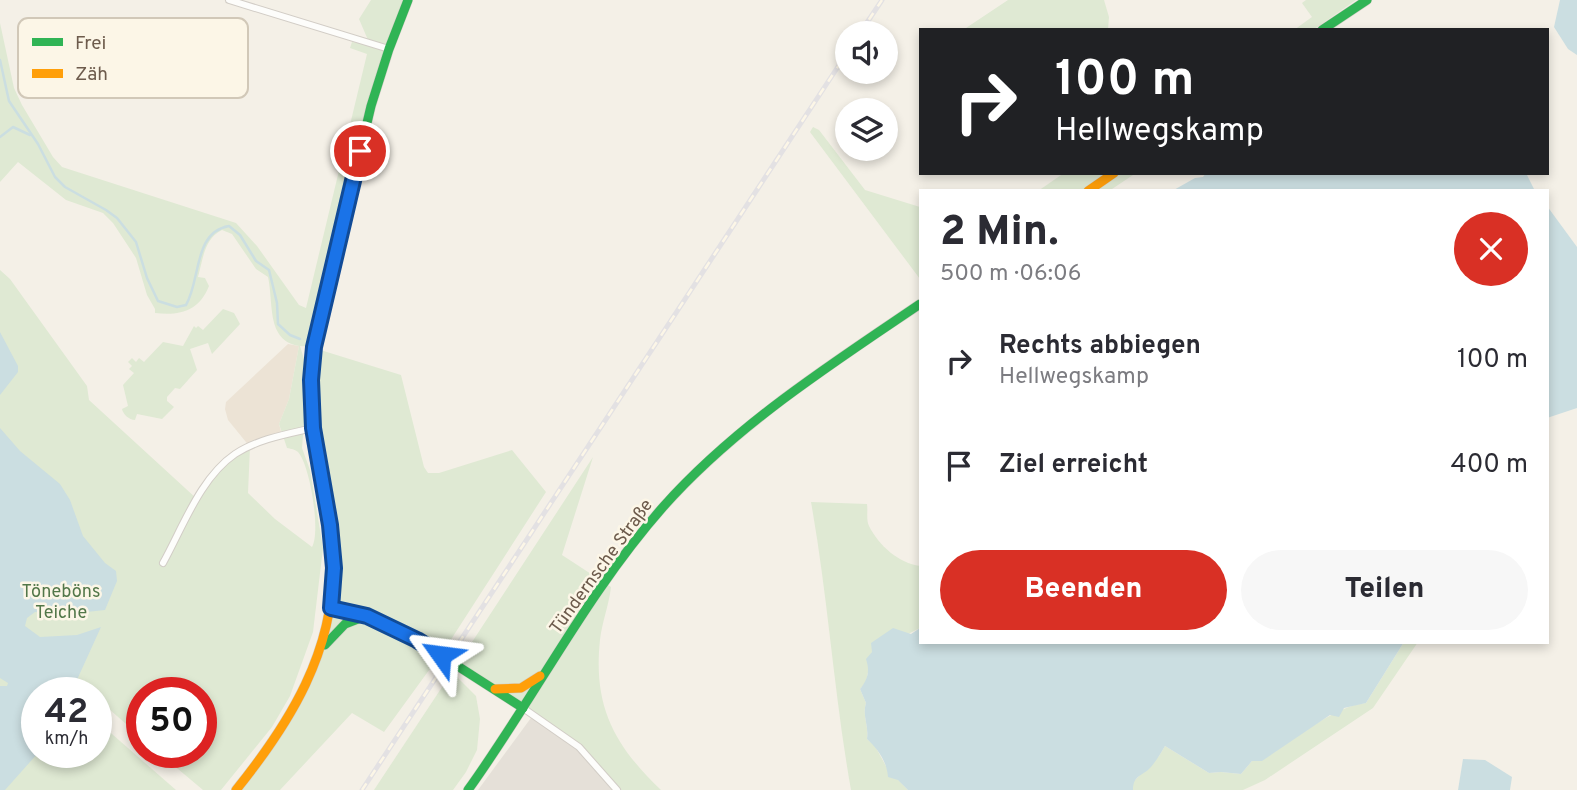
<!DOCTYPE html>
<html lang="de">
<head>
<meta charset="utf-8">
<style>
  :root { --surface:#fff; --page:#f7f7f7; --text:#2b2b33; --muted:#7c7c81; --accent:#d93025 }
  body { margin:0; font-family:Overpass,sans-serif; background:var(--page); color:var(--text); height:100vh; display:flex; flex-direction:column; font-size:26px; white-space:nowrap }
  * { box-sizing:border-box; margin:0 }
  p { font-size:23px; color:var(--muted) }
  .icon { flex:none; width:38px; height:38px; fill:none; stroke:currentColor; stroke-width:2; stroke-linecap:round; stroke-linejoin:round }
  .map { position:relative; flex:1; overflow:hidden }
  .panel { position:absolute; left:919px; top:189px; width:630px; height:455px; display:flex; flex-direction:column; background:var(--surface); border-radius:0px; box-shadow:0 4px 10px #0003 }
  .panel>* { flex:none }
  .top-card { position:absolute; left:919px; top:28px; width:630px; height:147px; border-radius:0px; box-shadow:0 4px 10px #0003; background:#202124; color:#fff; overflow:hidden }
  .tools { position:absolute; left:835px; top:21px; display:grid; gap:14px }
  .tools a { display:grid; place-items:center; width:63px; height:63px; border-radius:50%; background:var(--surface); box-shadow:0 4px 10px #0003; font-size:35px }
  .speed { position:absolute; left:21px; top:677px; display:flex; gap:14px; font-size:35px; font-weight:700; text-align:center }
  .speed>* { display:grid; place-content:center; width:91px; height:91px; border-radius:50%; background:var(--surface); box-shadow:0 4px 10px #0003; line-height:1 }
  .speed small { font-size:18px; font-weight:400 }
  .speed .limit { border:10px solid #d22; background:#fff; color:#111 }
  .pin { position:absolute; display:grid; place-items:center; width:60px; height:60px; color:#fff; margin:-30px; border:4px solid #fff; border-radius:50%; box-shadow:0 2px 7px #0007 }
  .me { position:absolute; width:77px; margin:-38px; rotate:301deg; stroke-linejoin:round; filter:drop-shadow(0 0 5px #0008) }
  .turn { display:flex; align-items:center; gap:24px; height:147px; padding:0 21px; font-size:32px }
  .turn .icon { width:91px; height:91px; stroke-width:2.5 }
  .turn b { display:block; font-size:49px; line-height:60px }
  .round { display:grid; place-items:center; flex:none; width:74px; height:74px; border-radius:37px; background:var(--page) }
  .headline { display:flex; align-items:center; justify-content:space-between; height:119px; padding:0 21px }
  h1 { font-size:42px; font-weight:800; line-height:52px }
  .primary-button { display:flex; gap:14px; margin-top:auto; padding:14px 21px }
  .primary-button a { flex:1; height:80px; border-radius:42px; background:var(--accent); color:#fff; font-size:28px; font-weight:800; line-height:80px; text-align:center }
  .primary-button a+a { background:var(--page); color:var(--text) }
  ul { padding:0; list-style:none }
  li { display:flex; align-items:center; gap:21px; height:105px; padding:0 21px }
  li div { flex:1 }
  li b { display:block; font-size:26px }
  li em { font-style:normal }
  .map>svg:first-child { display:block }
  .residential { fill:#ece3d5 }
  .industrial { fill:#e5e0d8 }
  .green { fill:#dfe9d3 }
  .water { fill:#cbdee1 }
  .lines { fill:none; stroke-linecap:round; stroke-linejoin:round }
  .stream { stroke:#cbdee1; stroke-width:2.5 }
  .street-casing { stroke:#d2cdc6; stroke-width:8 }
  .fast-casing { stroke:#d3cdc6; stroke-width:10 }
  .slow-casing { stroke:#d3cdc6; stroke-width:10 }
  .street { stroke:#fdfdfb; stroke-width:6 }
  .fast { stroke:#30b455; stroke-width:9 }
  .slow { stroke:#ff9f0a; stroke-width:9 }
  .rail-casing { stroke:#e3e1e3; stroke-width:5 }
  .rail { stroke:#fcf6e7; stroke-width:2.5; stroke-dasharray:8; stroke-linecap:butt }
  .route-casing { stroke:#114b97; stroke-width:18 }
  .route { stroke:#1a73e8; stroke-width:12 }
  .labels { text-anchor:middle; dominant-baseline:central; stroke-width:5; stroke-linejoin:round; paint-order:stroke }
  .street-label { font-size:18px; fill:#6d5b4c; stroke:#fcf6e7 }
  .park-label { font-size:18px; fill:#527749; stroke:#fcf6e7 }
  .key { fill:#fcf6e7; stroke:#d1c8b8; stroke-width:2 }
  .key-label { font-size:19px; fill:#6d5b4c }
</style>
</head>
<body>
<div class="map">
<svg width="1577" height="790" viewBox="0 0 1577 790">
  <rect width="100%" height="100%" fill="#f4f0e7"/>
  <polygon class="residential" points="288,344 299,346 289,399 279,424 282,435 250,447 228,420 225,409 226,402"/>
  <polygon class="industrial" points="539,707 656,790 478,790"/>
  <g class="green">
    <path d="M371 0H408L389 49 314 347 300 346 308 372 302 448 310 470 323 548 313 632 290 696 272 727 221 790H203L159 753 201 752V693H142V738L109 709 96 718V693H37V752H96V720L176 790H0V270L10 279 87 386 89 400 197 499 217 470 250 447 248 493 275 519 312 547C321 532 310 465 298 452 294 449 292 449 287 448L279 424 289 399 299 346C266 340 274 304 268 277L256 269 232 234 222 230C204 239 203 259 198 277L205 278 209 286C199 311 180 316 155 313V309L147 295 136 258 113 223 103 213 66 200 18 162 0 182V23L14 88 22 105 53 157 62 167 236 223 257 246 299 305 306 308 367 54 350 48 352 42 377 46 368 40 359 19Z"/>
    <polygon points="1008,0 1104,0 1109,17 1108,30 963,30"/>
    <polygon points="1306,0 1356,0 1313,30 1294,30 1312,17 1302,3"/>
    <polygon points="813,127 819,130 865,190 920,207 920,279 810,132"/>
    <polygon points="1064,173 1136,173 1109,191 1038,191"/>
    <path d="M223 309 234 313 240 324 212 354 208 343 190 349 197 370 180 389 175 388 167 397V401L174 407 162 419 137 414 135 420C129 420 123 414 122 409L128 406 123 385 134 373 129 369 132 366 128 362 132 358 136 362 139 358 144 362 163 342 183 346 194 326 196 328 198 326 203 330Z"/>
    <polygon points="314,348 401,375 424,467 428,473 439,473 512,450 546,492 441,655 368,615 332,608 335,565 314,428"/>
    <path d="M593 457 562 555 611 587C609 605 602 622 600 640 593 706 614 745 661 790H617L579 746 457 665Z"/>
    <path d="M811 502 867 504C868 511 866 520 869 526 879 546 899 563 920 566V628L872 652 866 682 860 689 866 703C862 717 869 725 867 739L875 746 887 768 908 790H851C834 694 828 597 811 502Z"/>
    <polygon points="332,609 367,616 440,655 384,732 352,713 280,790 237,790 299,703"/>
    <path d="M1404 642H1418L1373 708 1265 780 1243 790H1133V782L1159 756 1165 746 1209 773 1221 772 1241 774 1252 761 1262 760C1289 743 1336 705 1366 703Z"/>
    <polygon points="452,672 476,696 480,719 477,750 466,772 453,790 374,790"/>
  </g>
  <g class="water">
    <polygon points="1560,0 1577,0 1577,55 1568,49 1554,27"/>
    <polygon points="1206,173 1526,173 1535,191 1172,191 1195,178 1203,177"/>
    <polygon points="1547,206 1577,247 1577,408 1547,418"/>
    <polygon points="0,332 18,366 18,372 0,395"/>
    <polygon points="0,428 20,451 60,484 70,500 83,536 105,563 116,571 117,581 105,610 68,614 51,618 44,613 35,612 27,618 25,626 40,637 77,635 101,627 71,693 37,693 38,753 5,790 0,790 0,686 7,686 8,683 0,678"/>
    <path d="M893 628 911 634 920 628V642H1404L1366 703 1344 708 1339 717 1330 715 1262 761H1252L1241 774 1221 772 1209 773 1165 746C1161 753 1156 761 1151 767 1143 776 1133 775 1133 790H908L898 780 888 777C887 762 878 749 867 739 869 725 862 717 866 703L860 689C868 679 870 671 866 659L872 652 871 643Z"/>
    <polygon points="1463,759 1485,760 1512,777 1510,790 1458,790"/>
  </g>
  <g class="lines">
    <g class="stream">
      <path d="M0 60 9 101 38 144 55 177 65 187 106 210 117 218 136 242 147 278 158 301 177 307 186 305C201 280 193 232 229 226L240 235 256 261 269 270 277 303 278 324 290 335 300 339"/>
      <polyline points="0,137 13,127 30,135"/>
    </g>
    <defs>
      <g id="street">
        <polyline points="229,0 389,49"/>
        <path d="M163 563C183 527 200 478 235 454 258 439 287 434 313 428"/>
        <polyline points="523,708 579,747 617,790"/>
      </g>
      <g id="fast">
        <polyline points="1322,30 1367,0"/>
        <polyline points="319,466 311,407 314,347 371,106 389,49 408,0"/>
        <polyline points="331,608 367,616 417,640 523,708"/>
        <polyline points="325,645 345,624 363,617"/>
        <path d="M468 790C535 697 587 593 663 507 736 425 830 365 920 304"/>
      </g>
      <g id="slow">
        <polyline points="1088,191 1114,173"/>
        <polyline points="495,689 521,688 540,676"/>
        <path d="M236 790C290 723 335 651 333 562 332 529 325 497 319 466"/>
      </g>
    </defs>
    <use href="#street" class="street-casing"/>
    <use href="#fast" class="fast-casing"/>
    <use href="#slow" class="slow-casing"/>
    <use href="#street" class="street"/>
    <use href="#fast" class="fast"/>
    <use href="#slow" class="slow"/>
    <defs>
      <g id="rail">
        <polyline points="860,33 882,0"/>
        <polyline points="362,790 847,53"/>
      </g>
    </defs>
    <use href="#rail" class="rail-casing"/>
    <use href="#rail" class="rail"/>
  </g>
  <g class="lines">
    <defs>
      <polyline id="route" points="360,151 314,347 311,380 313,428 330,525 334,568 331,608 367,616 417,640 441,655"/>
    </defs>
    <use href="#route" class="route-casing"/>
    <use href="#route" class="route"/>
  </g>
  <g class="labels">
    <g class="street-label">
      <text transform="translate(602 567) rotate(-54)">Tündernsche Straße</text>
    </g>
    <g class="park-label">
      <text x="61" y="592">Töneböns<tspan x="61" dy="21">Teiche</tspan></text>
    </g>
  </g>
  <rect x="18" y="18" width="230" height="80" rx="10" class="key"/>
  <rect x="32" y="38" width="31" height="8" fill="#30b455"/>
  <rect x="32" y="69" width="31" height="9" fill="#ff9f0a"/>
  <g class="key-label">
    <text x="75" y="49">Frei</text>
    <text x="75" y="80">Zäh</text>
  </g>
</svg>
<div class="tools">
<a><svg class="icon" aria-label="sound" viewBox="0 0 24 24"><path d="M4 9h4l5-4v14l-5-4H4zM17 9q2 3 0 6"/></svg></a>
<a><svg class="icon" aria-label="layers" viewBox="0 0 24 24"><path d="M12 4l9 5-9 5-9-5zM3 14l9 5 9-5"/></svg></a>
</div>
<div class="speed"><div>42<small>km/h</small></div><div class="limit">50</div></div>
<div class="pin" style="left:360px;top:151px;background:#d93025"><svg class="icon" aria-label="arrive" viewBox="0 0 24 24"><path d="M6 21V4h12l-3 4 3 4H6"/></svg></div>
<svg class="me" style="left:441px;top:655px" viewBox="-20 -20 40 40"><path d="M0-17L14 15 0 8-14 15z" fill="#1a73e8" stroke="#fff" stroke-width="4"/></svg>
<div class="top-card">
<div class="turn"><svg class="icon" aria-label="right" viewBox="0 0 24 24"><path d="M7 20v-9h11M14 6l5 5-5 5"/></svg><div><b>100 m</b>Hellwegskamp</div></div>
</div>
<section class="panel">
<div class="headline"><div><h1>2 Min.</h1><p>500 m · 06:06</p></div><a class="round" style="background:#d93025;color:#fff"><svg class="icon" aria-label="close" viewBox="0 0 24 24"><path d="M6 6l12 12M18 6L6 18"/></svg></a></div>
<ul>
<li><svg class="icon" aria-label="right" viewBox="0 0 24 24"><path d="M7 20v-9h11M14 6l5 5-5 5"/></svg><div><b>Rechts abbiegen</b><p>Hellwegskamp</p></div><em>100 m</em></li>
<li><svg class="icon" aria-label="arrive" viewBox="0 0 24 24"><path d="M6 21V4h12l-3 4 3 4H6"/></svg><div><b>Ziel erreicht</b></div><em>400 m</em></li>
</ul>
<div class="primary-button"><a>Beenden</a><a>Teilen</a></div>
</section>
</div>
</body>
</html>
